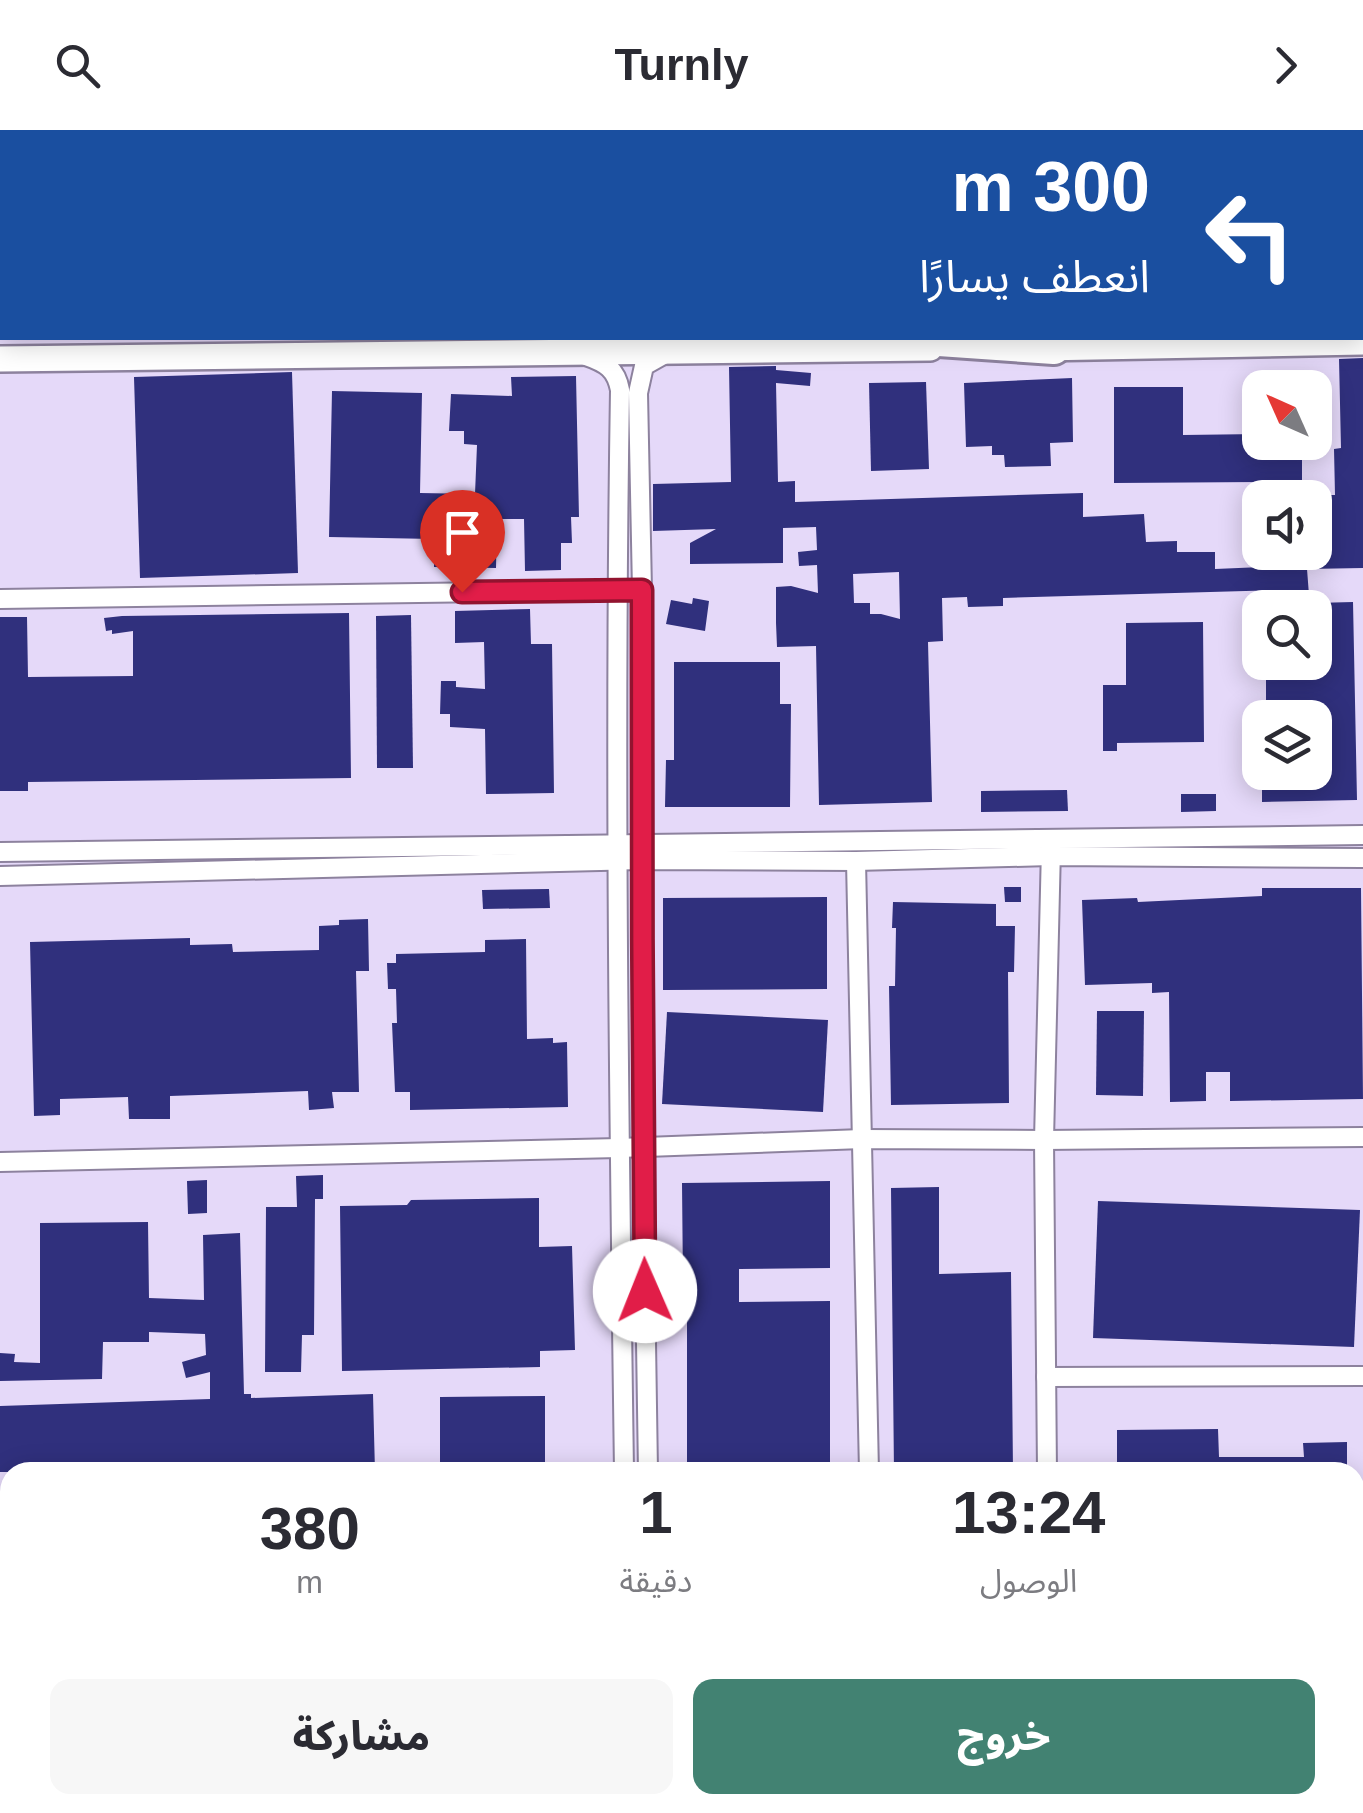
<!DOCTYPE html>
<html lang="ar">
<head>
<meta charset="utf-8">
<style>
  :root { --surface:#fff; --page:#f7f7f7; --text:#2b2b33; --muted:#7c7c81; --accent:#428272 }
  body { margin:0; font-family:Helvetica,"Noto Sans Arabic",sans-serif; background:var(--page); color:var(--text); direction:rtl; height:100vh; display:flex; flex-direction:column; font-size:38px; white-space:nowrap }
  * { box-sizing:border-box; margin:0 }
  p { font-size:32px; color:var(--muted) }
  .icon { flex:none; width:55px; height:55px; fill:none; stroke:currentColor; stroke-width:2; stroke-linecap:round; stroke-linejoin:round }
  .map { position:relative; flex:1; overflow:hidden; direction:ltr }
  .side { position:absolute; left:0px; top:1332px; width:1365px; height:352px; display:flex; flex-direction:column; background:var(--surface); border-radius:30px 30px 0 0; box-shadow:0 5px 25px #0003; direction:rtl }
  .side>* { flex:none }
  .hud { position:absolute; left:0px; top:0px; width:1365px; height:210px; box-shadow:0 5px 25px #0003; direction:rtl; background:#1a4fa0; color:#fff; overflow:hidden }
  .needle { width:65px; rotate:315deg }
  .tools { position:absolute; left:1242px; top:240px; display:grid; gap:20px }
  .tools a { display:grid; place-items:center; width:90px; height:90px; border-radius:20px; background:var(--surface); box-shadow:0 5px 25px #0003; font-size:50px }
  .pin { position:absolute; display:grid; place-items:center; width:85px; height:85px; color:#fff; margin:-102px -42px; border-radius:50% 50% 50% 0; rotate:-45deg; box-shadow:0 0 10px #0007 }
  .pin .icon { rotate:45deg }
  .me { position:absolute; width:110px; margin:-55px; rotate:359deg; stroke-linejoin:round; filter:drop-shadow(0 0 8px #0008) }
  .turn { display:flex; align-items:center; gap:35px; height:210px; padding:0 50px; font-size:45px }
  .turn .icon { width:130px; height:130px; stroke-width:2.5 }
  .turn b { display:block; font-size:70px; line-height:85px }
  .eta { display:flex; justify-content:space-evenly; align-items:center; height:170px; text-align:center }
  .eta b { font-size:60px; font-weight:800; line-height:70px }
  .action { display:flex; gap:20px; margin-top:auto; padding:20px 50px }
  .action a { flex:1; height:115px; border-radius:20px; background:var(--accent); color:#fff; font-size:40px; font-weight:800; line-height:115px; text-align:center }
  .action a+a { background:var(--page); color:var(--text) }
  header { display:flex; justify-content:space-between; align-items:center; height:130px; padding:0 50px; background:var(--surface); font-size:45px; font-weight:800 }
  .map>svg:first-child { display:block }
  .building { fill:#30307d; fill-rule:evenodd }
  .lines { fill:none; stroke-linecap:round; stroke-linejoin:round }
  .lane-casing { stroke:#8d829e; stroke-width:14 }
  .street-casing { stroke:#8d829e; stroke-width:22 }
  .secondary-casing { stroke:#8d829e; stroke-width:30 }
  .highway-casing { stroke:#8d829e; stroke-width:38 }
  .lane { stroke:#fff; stroke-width:9 }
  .street { stroke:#fff; stroke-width:18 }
  .secondary { stroke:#fff; stroke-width:25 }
  .highway { stroke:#fff; stroke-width:32 }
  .route-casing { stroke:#92132f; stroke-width:25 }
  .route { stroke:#e11d48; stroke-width:18 }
</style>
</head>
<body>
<header><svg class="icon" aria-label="forward" viewBox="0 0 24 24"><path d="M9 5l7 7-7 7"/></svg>Turnly<svg class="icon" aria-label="search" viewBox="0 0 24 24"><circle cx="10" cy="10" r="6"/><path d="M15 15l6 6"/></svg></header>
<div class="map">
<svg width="1363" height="1683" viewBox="0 0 1363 1683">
  <rect width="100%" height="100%" fill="#e5d9f9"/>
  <g class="building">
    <path d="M1363 228V438L1307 439 1310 478H1280V460L1003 468V476L968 477 967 467 942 468 943 511 928 512 932 672 819 675 816 516 777 517 776 493V457L791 456 818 463 817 435 799 436 798 422 817 420 816 397 783 398V433L690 434V413L716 399 653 401V354L731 352 729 237 776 236V240L811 243 810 256 776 253 778 352 795 351V372L1083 363V387L1144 384 1146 412 1177 411V422H1215V439L1262 437 1261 422H1315V365H1335L1334 319 1341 318 1339 229ZM899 442 900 489 881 484H870V473H854L853 444Z"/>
    <polygon points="292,242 298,443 140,448 134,247"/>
    <polygon points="576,246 579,387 571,387 572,413 561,413 561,440 525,441 524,389 497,389 496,438 434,437 434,409 329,407 332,261 422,263 420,363 475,364 477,315 464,314 464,301 449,301 451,264 512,266 511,247"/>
    <polygon points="1072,248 1073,312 1050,313 1051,336 1005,337 1004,325 992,325 992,316 966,317 964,253"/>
    <polygon points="926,252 929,339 871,341 869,253"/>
    <polygon points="1114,257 1183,257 1183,305 1260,304 1260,312 1302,312 1302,368 1260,368 1260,352 1114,353"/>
    <polygon points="693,468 709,471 705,501 666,494 671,470 692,474"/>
    <polygon points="1353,472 1357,670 1262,672 1262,642 1315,642 1315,588 1266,588 1266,532 1315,532 1315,473"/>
    <polygon points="530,479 531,514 552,514 554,663 486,664 485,599 450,597 450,584 440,584 441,551 456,551 456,557 485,559 484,512 455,513 455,481"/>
    <polygon points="349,483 351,648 28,652 28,661 0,661 0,487 27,487 28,547 133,546 133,501 112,504 112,500 106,501 104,488 122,486"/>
    <polygon points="411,485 413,638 377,638 376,486"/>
    <polygon points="1203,492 1204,612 1117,613 1117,621 1103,621 1103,555 1126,555 1126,493"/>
    <polygon points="674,532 780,532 780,574 791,574 790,677 665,677 666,630 674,630"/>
    <polygon points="1067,660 1068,681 981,682 981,661"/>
    <polygon points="1181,664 1216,664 1216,681 1181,682"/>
    <polygon points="1004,757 1021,757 1021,772 1005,772"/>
    <polygon points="1262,758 1361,758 1363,969 1230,971 1230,942 1206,942 1206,971 1170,972 1169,862 1152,863 1152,853 1085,855 1082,770 1137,768 1138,772 1262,766"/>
    <polygon points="549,759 550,778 483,779 482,760"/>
    <polygon points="827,767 827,859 663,860 663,768"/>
    <polygon points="893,772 996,774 996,796 1015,796 1014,842 1008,842 1009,973 891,975 889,856 895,856 896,798 892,798"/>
    <polygon points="368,789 369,841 356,841 359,962 332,962 334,978 309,980 308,961 170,966 170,989 129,989 128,967 60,969 60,985 34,986 30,812 190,808 190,815 232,814 233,822 319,820 319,796 339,795 339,790"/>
    <polygon points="526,809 527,909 553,908 553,913 567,912 568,977 410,980 410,962 395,962 392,893 397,893 396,859 388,859 387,833 396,833 396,824 485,822 485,810"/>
    <polygon points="1097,881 1144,881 1143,966 1096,965"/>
    <polygon points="667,882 828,890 823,982 662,974"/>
    <polygon points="323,1045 323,1069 315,1069 314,1205 302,1205 301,1242 265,1242 266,1077 297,1077 296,1046"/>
    <polygon points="207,1050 207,1083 188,1084 187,1051"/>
    <polygon points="830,1051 830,1138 739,1139 739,1172 830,1171 830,1342 687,1342 687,1153 683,1153 682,1053"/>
    <polygon points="939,1057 939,1144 1011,1142 1013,1342 894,1342 891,1058"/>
    <polygon points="539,1068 539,1117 572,1116 575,1220 540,1221 540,1237 342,1241 340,1076 407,1075 411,1070"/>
    <polygon points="1098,1071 1360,1080 1354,1217 1093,1208"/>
    <polygon points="148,1092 149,1168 204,1170 203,1105 240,1103 244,1264 251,1264 251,1268 373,1264 375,1342 0,1342 0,1276 210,1269 210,1242 186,1248 182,1232 206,1225 205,1204 149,1202 149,1212 103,1212 102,1249 0,1251 0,1223 15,1224 14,1232 40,1233 40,1093"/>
    <polygon points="545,1266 545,1342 440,1342 440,1267"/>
    <polygon points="1218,1299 1219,1327 1304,1327 1303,1313 1347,1312 1347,1342 1117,1342 1117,1300"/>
  </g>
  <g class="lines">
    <defs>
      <polyline id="lane" points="979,1683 980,1675"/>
      <g id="street">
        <polyline points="34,0 34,2"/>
        <polyline points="1174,0 1174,2"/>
        <polyline points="1207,2 1207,0"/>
        <path d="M586 226C606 233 616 239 620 260 614 621 619 982 624 1342"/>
        <polyline points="0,469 624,460"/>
        <polyline points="0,722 1363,705"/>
        <polyline points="856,731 869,1342"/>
        <polyline points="0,746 641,730 856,731 1050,726 1363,728"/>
        <polyline points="0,1032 619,1018 862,1009 1044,1010 1363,1007"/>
        <polyline points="1046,1247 1363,1246"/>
        <polyline points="648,1342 643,1016 642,460 638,263 644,236 667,223"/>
        <polyline points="1047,1342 1044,1010 1051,718"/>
        <polyline points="1355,1471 1363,1471"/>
        <polyline points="1355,1497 1363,1497"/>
        <polyline points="628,1675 629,1683"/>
        <polyline points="652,1675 653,1683"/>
        <polyline points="1049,1675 1049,1683"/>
      </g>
      <g id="secondary">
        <polyline points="0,116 2,116"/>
        <polyline points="1362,116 1363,116"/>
        <polyline points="1040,218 1363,212"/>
        <polyline points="0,229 930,218"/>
      </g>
      <g id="highway">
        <polyline points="1362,145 1363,145"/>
        <polyline points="0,154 2,154"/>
        <polyline points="1362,180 1363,180"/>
        <polyline points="0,188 2,188"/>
        <polyline points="910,208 1054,218"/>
      </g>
    </defs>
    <use href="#lane" class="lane-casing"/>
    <use href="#street" class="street-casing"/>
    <use href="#secondary" class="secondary-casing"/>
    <use href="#highway" class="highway-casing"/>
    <use href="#lane" class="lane"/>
    <use href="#street" class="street"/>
    <use href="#secondary" class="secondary"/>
    <use href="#highway" class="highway"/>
  </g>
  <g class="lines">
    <defs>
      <path id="route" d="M462 462 642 460C642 694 642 927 645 1161"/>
    </defs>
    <use href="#route" class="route-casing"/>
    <use href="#route" class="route"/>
  </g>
</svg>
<div class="tools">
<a><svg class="needle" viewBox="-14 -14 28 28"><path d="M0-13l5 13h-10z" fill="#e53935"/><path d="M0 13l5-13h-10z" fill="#7c7c81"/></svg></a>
<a><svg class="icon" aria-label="sound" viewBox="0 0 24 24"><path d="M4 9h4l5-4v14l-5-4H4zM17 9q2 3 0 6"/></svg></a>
<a><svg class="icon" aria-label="search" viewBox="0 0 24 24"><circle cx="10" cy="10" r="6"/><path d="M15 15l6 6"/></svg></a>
<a><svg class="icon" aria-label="layers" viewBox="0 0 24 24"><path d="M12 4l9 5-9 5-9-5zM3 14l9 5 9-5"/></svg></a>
</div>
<div class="pin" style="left:462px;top:462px;background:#d93025"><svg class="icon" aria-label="arrive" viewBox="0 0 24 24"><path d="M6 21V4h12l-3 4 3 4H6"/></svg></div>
<svg class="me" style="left:645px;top:1161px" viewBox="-20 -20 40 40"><circle r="19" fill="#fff"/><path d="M0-13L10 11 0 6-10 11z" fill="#e11d48"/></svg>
<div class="hud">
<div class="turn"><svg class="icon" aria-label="left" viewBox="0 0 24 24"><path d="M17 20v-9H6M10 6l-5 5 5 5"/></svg><div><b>300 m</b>انعطف يسارًا</div></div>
</div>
<section class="side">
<div class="eta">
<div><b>13:24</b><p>الوصول</p></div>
<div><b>1</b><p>دقيقة</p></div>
<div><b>380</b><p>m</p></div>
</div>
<div class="action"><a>خروج</a><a>مشاركة</a></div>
</section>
</div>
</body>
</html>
